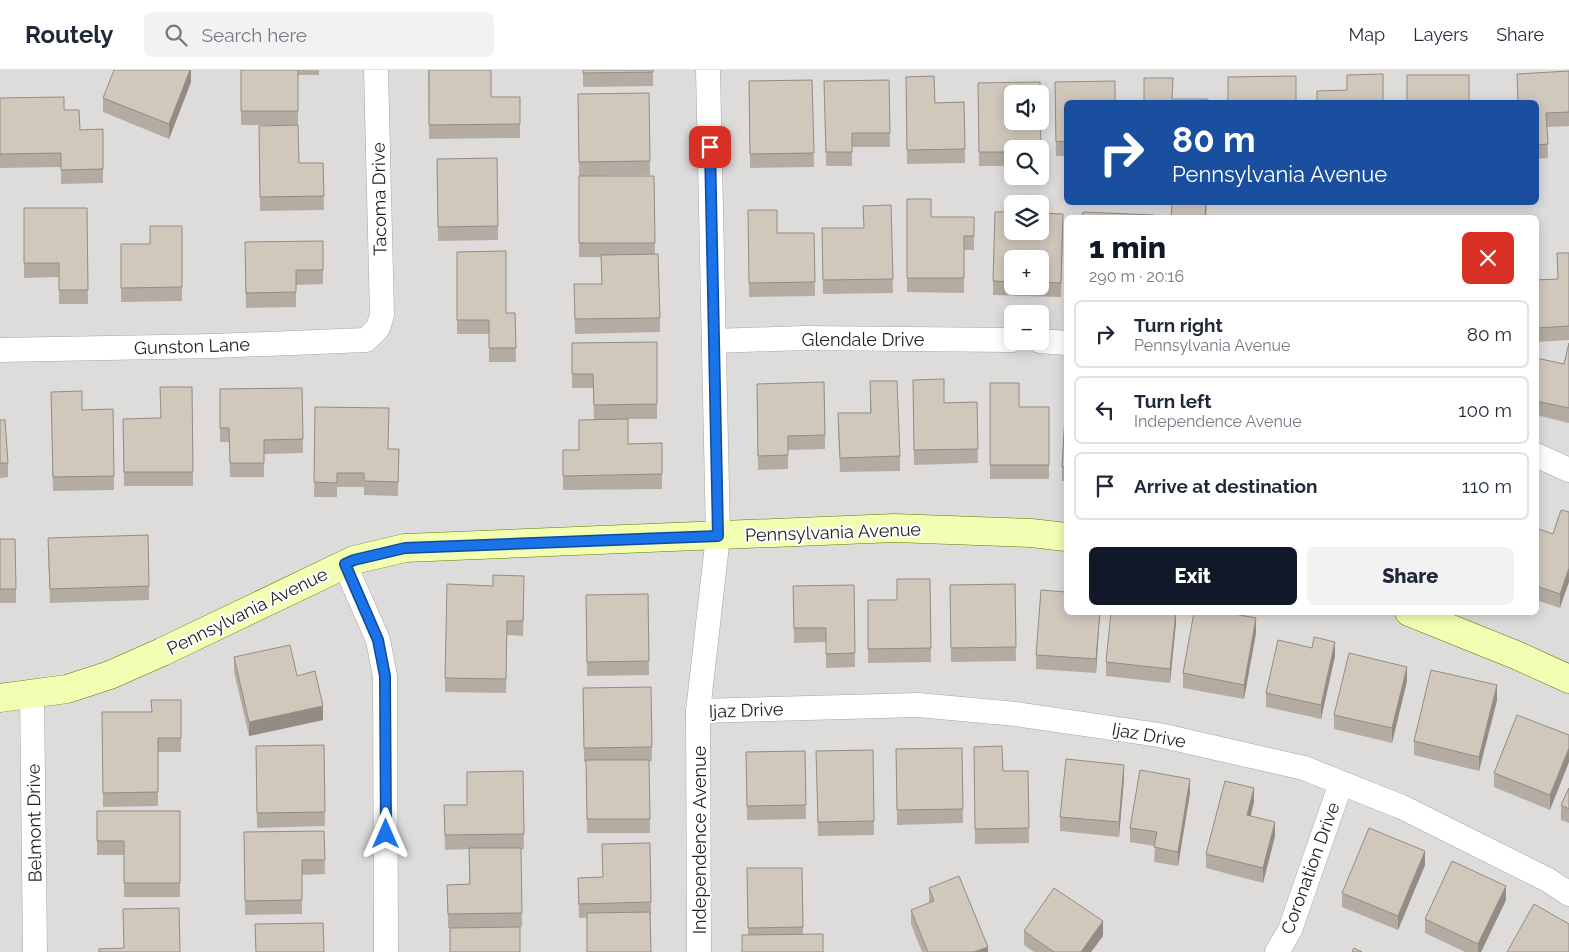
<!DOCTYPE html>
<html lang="en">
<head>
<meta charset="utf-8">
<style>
  :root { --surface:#fff; --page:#f2f2f3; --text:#1f2937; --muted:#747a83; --line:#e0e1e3; --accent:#111827 }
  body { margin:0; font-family:Raleway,sans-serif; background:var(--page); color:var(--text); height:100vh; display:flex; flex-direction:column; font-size:19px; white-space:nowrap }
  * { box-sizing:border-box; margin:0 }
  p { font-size:16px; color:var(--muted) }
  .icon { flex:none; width:28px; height:28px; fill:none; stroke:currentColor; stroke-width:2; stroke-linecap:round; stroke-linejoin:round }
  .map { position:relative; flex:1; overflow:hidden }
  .details { position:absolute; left:1064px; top:145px; width:475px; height:400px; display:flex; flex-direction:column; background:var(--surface); border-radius:8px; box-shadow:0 2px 12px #0003 }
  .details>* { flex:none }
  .banner { position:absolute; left:1064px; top:30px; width:475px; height:105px; border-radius:8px; box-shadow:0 2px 12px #0003; background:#1a4fa0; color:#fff; overflow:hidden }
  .buttons { position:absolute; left:1004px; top:15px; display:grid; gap:10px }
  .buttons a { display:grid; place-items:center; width:45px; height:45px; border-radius:8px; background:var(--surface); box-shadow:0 2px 12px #0003; font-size:25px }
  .pin { position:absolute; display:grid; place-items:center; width:42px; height:42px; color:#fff; margin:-21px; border-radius:10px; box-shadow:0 2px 8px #0006 }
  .me { position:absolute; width:55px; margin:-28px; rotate:0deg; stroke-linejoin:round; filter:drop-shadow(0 0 4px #0008) }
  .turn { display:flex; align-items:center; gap:18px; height:105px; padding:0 25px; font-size:22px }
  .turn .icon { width:65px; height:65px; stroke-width:2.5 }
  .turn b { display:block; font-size:35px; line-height:42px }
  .round { display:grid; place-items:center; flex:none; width:52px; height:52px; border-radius:8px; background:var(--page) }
  .head { display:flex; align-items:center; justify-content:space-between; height:85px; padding:0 25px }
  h1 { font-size:30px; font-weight:800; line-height:38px; color:var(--accent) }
  .button { display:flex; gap:10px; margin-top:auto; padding:10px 25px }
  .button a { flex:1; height:58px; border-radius:8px; background:var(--accent); color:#fff; font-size:20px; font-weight:800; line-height:58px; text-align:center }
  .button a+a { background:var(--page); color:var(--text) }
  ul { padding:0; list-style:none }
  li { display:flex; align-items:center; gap:15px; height:68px; margin:0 10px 8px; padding:0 15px; border:2px solid var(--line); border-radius:8px }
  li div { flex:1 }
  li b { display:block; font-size:19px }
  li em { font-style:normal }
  header { display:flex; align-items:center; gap:30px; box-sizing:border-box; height:70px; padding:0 25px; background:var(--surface); border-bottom:1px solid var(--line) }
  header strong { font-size:24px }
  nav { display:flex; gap:28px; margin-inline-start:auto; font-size:18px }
  .search { width:350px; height:45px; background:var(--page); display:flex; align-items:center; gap:12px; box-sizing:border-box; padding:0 18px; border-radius:8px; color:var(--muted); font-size:19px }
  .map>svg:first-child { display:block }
  .residential { fill:#dddcdb; fill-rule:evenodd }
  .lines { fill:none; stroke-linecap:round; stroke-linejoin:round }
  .street-casing { stroke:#a6a6a6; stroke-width:25 }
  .secondary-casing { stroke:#5e7b00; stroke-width:29 }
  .street { stroke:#fff; stroke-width:24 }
  .secondary { stroke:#f2ffb3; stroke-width:28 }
  .wall { fill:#b4aca2; fill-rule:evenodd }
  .shaded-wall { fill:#928c84 }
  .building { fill:#d1c8bc; stroke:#928c84 }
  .route-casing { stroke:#114b97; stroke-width:12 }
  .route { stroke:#1a73e8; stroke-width:9 }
  .labels { text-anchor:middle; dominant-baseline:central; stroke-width:4; stroke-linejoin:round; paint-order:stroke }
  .street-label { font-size:18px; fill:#1f1f1f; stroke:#fff }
</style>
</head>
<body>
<header>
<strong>Routely</strong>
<div class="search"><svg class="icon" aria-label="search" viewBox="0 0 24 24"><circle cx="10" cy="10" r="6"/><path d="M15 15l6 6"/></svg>Search here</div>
<nav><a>Map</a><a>Layers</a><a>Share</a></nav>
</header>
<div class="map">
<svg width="1569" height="882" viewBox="0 0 1569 882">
  <rect width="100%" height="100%" fill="#f0eee4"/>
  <path class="residential" d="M0 0H1569V882H0ZM1012 24H1040V51H1012ZM1066 32H1536V132H1066ZM1012 79H1040V106H1012ZM1012 134H1040V161H1012ZM1066 148H1536V542H1066ZM1012 189H1040V216H1012ZM1012 244H1040V271H1012Z"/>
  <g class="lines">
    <defs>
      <g id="street">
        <polyline points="714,271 804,268 1012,270"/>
        <polyline points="1040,271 1066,273"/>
        <polyline points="0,280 214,276 366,270 378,258 382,245 376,0"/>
        <polyline points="1536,385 1569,400"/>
        <polyline points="345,495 378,570 385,606 386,882"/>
        <polyline points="32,623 35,882"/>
        <polyline points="698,641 918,635 1016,644 1159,665 1304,698 1402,737 1548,810 1569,824"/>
        <polyline points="699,882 698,641 718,466 708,0"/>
        <polyline points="1277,882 1290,860 1341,713"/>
      </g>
      <g id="secondary">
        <polyline points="1409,542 1516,585 1569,609"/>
        <polyline points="0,628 67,619 110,605 162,582 354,490 405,478 894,458 1031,463 1066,467"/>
      </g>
    </defs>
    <use href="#street" class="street-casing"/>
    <use href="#secondary" class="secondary-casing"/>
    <use href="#street" class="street"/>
    <use href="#secondary" class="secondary"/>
  </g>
  <g class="wall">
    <polygon points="191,0 191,12 169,69 103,42 103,28"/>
    <polygon points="241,0 319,0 319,5 298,5 298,55 241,55"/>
    <polygon points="428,0 491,27 520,27 520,68 429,69"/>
    <polygon points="583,0 653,0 653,16 583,17"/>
    <polygon points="1569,1 1569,56 1547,57 1548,88 1536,89 1536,32 1518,32 1517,4"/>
    <polygon points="906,7 935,33 964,32 965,93 907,94"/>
    <polygon points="812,10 814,97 750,98 749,11"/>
    <polygon points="889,10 890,77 852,77 852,96 826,96 824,11"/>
    <polygon points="1055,12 1066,32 1066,86 1056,86"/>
    <polygon points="978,13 1040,24 1041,95 1040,95 1040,79 1012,79 1012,96 979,96"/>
    <polygon points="649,23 650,105 579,106 578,24"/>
    <polygon points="0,28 64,40 80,60 103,59 103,113 61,114 61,97 0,98"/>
    <polygon points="259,56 299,93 323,93 324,140 260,141"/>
    <polygon points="497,88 498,170 438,171 437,89"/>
    <polygon points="579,106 654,106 655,184 660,248 660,262 575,264 574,214 602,214 601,187 579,187"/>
    <polygon points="907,129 931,147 974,147 974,180 964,180 964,223 907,222"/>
    <polygon points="891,135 893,223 823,224 822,158 864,158"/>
    <polygon points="24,138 87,138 88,234 59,234 59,207 24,208"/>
    <polygon points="748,140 777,163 814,163 815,226 749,227"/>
    <polygon points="182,156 182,231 121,232 121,174 150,174"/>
    <path d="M1063 158 1061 227 993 225V211L1018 169H1036ZM1012 189H1040V216H1012Z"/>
    <polygon points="323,171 323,214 296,215 296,237 246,238 245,186"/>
    <polygon points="457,182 506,243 515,243 516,292 489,292 489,264 457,264"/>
    <polygon points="1557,183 1569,183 1569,270 1536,272 1536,210 1558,209"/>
    <polygon points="657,272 657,349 628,349 628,374 662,373 662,419 563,420 563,380 579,380 594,349 593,318 572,318 572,273"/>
    <polygon points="1569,273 1569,353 1536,345 1536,288 1564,294"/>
    <polygon points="913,310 944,333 977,332 978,393 914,395"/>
    <polygon points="870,311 900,386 900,401 840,402 838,358 870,343"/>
    <polygon points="990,313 1019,337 1049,337 1049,409 990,409"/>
    <polygon points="192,317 193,416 124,416 123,349 161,348"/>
    <polygon points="302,318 303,383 264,384 264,407 230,407 229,372 220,372 220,319"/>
    <polygon points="51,322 82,340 113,339 114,420 53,421"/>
    <polygon points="1066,327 1066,411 1062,411 1062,397"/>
    <polygon points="757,328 825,365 825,379 788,380 788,399 758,400"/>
    <polygon points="315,337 388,379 399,379 398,426 364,425 364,417 337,417 337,427 314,427"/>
    <polygon points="0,350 8,393 8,407 0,408"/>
    <polygon points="1561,440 1560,538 1536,530 1536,458 1553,464"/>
    <polygon points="0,469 16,519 16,533 0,533"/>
    <polygon points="48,482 149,516 149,530 50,533"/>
    <polygon points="930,509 931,592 868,593 868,530 897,530"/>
    <polygon points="1015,514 1016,591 951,592 950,515"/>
    <polygon points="854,515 855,597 826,598 826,572 794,573 793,516"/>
    <polygon points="524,520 523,566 507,565 506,623 445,622 445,608"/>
    <polygon points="648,524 649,605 587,606 586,525"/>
    <polygon points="1066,542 1100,542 1096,603 1036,599 1036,585"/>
    <polygon points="1176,542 1176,553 1170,613 1106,606 1106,592"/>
    <polygon points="1256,563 1244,629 1183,618 1183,603"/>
    <polygon points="1335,586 1321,649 1266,637 1266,623"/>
    <polygon points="234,587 297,606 323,650 249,666 234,602"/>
    <polygon points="1407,611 1392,673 1334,659 1334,645"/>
    <polygon points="651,617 652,691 649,691 650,763 587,763 586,692 584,692 583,618"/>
    <polygon points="181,630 181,682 158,682 158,736 103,737 102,642 151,642"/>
    <polygon points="1497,630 1479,701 1414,685 1414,671"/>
    <polygon points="1569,665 1550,740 1494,717 1494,703"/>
    <polygon points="324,675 325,756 257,758 256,676"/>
    <polygon points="974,677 1003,701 1028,701 1029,773 975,774"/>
    <polygon points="962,678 963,753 897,755 896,679"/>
    <polygon points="873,680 874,765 818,766 816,681"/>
    <polygon points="805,681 806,749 747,750 746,682"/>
    <polygon points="523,701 524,779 521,779 522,857 448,858 447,815 469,814 469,779 445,780 444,735 467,735"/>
    <polygon points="1124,709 1119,767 1060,761 1060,747"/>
    <polygon points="1569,718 1569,753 1561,750 1561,735"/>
    <polygon points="1190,723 1178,796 1154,792 1155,776 1130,772 1130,758"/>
    <polygon points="1254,732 1251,746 1275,766 1263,813 1206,798 1206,784"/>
    <polygon points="97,741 180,741 180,827 124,827 124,785 97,785"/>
    <polygon points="324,761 325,804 302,805 302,844 245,845 244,762"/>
    <polygon points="1425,795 1398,860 1342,837 1342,823"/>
    <polygon points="747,798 802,798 803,864 748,865"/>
    <polygon points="578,808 651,832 651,846 579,848"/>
    <polygon points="929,818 988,882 922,882 911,854 911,840 929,833"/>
    <polygon points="1506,830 1481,882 1465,882 1425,863 1425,849"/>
    <polygon points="1024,861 1103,866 1091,882 1034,882 1024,875"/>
  </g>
  <g class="shaded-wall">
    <polygon points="190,0 191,0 191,12 169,69 169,54"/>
    <polygon points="1207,132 1206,148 1205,148"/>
    <polygon points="1569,498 1569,512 1560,538 1560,524"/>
    <polygon points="1100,542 1096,603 1096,589"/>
    <polygon points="1176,542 1176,553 1170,613 1170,599"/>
    <polygon points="1256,548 1256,563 1244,629 1244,615"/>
    <polygon points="1335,572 1335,586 1321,649 1321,635"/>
    <polygon points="1407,597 1407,611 1392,673 1392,658"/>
    <polygon points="1497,615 1497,630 1479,701 1479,687"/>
    <polygon points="323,636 323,650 249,666 249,652"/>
    <polygon points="1569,678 1569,692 1550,740 1550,725"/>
    <polygon points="1124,695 1124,709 1119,767 1119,752"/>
    <polygon points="1190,709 1190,723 1178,796 1178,782"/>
    <polygon points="1254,718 1254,732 1247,759 1247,745"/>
    <polygon points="1275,752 1275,766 1263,813 1263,798"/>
    <polygon points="1425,781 1425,795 1398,860 1398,846"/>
    <polygon points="1506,816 1506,830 1481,882 1478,882 1478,874"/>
    <polygon points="1103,851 1103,866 1091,882 1081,882"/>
    <polygon points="988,877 988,882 974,882"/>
  </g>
  <g class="building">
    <polygon points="114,0 190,0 169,54 103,28"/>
    <rect x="241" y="0" width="57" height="41"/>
    <polygon points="429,0 491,0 491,27 520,27 520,54 429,55"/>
    <polygon points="583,0 653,0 653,2 583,3"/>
    <polygon points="1569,1 1569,42 1546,43 1548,74 1536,75 1536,32 1518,32 1517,4"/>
    <polygon points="1383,4 1383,32 1317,32 1317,21 1347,20 1347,5"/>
    <rect x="1407" y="5" width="62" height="27"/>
    <polygon points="934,6 935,33 964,32 965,79 907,80 906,7"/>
    <polygon points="1296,6 1296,32 1228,32 1228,7"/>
    <polygon points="1144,8 1173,8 1172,29 1208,29 1208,32 1144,32"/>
    <polygon points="812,10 814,83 750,84 749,11"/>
    <polygon points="889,10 890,63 852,63 852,82 826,82 824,11"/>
    <polygon points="1115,11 1115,32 1066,32 1066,71 1056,72 1055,12"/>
    <polygon points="1040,12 1040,24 1012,24 1012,51 1040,51 1040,24 1041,81 1040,81 1040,79 1012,79 1012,82 979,82 978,13"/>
    <polygon points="649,23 650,91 579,92 578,24"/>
    <polygon points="64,27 64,40 79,40 80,60 103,59 103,99 61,100 61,83 0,84 0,28"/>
    <polygon points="298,55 299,93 323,93 324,126 260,127 259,56"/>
    <polygon points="497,88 498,156 438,157 437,89"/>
    <polygon points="579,106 654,106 655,173 579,173"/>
    <polygon points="907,129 931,129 931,147 974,147 974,166 964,166 964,208 907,208"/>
    <polygon points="1172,132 1206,132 1205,148 1171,148"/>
    <polygon points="891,135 893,209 823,210 822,158 864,158 863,136"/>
    <polygon points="24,138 87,138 88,220 59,220 59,193 24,193"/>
    <polygon points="748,140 777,140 777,163 814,163 815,212 749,213"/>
    <polygon points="995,142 1012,142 1012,161 1018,161 1018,169 1036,169 1036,161 1040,161 1040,143 1063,144 1061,213 1040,212 1040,189 1012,189 1012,212 993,211"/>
    <polygon points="1083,142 1154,145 1154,148 1082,148"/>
    <polygon points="150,156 182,156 182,217 121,218 121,174 150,174"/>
    <polygon points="323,171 323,200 296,200 296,222 246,223 245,172"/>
    <polygon points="506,181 506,243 515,243 516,278 489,278 489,250 457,250 457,182"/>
    <polygon points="1557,183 1569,183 1569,256 1536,258 1536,210 1558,209"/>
    <polygon points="658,184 660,248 575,249 574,214 602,214 601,185"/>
    <polygon points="657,272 657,334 594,335 593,304 572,304 572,273"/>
    <polygon points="1569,273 1569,338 1536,331 1536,288 1564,294"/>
    <polygon points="944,309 944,333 977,332 978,379 914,380 913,310"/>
    <polygon points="870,311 897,311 900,386 840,388 838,343 871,343"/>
    <polygon points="824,312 825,365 788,366 788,385 758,386 757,314"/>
    <polygon points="990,313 1019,313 1019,337 1049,337 1049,395 990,395"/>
    <polygon points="160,317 192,317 193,402 124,402 123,349 161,348"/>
    <polygon points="302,318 303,369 264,370 264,393 230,393 229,358 220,358 220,319"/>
    <polygon points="82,321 82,340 113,339 114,406 53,407 51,322"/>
    <polygon points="1066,327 1066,397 1062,397"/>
    <polygon points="315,337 389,338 388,379 399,379 398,412 364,411 364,403 337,403 337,413 314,412"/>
    <polygon points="628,349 628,374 662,373 662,404 563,406 563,380 579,380 579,350"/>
    <polygon points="0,350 5,350 8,393 0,393"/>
    <polygon points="1561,440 1569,442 1569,498 1560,524 1536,516 1536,458 1553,464"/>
    <polygon points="148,465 149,516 50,519 48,468"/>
    <polygon points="0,469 15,469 16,519 0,519"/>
    <polygon points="493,505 524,506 523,551 507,551 506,609 445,608 447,514 493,516"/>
    <polygon points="897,509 930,509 931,578 868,579 868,530 897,530"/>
    <polygon points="1015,514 1016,577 951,578 950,515"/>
    <polygon points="854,515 855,583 826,584 826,558 794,558 793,516"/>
    <polygon points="1041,520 1066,522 1066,542 1100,542 1096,589 1036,585"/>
    <polygon points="648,524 649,591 587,592 586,525"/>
    <polygon points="1111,542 1176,542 1170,599 1106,592"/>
    <polygon points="1194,542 1224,542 1256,548 1244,615 1183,603"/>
    <polygon points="1314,567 1335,572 1321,635 1266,623 1278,570 1312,578"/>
    <polygon points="290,575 297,606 315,601 323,636 249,652 234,587"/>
    <polygon points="1349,583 1407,597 1392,658 1334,645"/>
    <polygon points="1431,600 1497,615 1479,687 1414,671"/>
    <polygon points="651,617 652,677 584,678 583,618"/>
    <polygon points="151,630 181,630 181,668 158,668 158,722 103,723 102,642 152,642"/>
    <polygon points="1517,645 1569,665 1569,678 1550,725 1494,703"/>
    <polygon points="324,675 325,742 257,743 256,676"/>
    <polygon points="1002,676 1003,701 1028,701 1029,758 975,759 974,677"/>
    <polygon points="962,678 963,739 897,740 896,679"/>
    <polygon points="873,680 874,751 818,752 816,681"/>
    <polygon points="805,681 806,735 747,736 746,682"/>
    <polygon points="1066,689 1124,695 1119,752 1060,747"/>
    <polygon points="586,690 649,690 650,749 587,749"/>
    <polygon points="1140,700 1190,709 1178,782 1154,777 1157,762 1130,758"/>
    <polygon points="523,701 524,764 445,765 444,735 467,735 467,702"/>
    <polygon points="1225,711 1254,718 1247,745 1275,752 1263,798 1206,784"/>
    <polygon points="1569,718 1569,739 1561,735"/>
    <polygon points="97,741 180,741 180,813 124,813 124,771 97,771"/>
    <polygon points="1369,758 1425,781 1398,846 1342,823"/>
    <polygon points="324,761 325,790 302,790 302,830 245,831 244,762"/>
    <polygon points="650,773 651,832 579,834 578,808 603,807 602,774"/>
    <polygon points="469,778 521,778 522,843 448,844 447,815 470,814"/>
    <polygon points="1452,791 1506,816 1478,874 1425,849"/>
    <polygon points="747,798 802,798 803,857 748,858"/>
    <polygon points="959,806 988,877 974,882 928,882 911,840 934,831 929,818"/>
    <polygon points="1054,818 1103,851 1081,882 1054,882 1024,861"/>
    <polygon points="1534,834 1569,854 1569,882 1507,882"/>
    <polygon points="179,838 180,882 99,882 99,879 124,878 123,839"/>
    <polygon points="650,842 651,882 587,882 587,843"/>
    <polygon points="323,853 324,882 256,882 255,854"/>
    <polygon points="520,857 520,882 450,882 450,858"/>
    <polygon points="823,864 823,882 742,882 742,865"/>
    <polygon points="1354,878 1362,882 1352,882"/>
  </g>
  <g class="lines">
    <defs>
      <polyline id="route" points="386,764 385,606 378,570 345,494 354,490 405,478 718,466 710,77"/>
    </defs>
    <use href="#route" class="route-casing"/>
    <use href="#route" class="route"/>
  </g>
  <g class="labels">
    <g class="street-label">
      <text transform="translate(379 129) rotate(-91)">Tacoma Drive</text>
      <text x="863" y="269">Glendale Drive</text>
      <text transform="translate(192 276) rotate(-2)">Gunston Lane</text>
      <text transform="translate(833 462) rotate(-2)">Pennsylvania Avenue</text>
      <text transform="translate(247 541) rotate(-26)">Pennsylvania Avenue</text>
      <text transform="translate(746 640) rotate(-2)">Ijaz Drive</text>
      <text transform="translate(1149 665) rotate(10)">Ijaz Drive</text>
      <text transform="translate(34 753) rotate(-91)">Belmont Drive</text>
      <text transform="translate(699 770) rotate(-90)">Independence Avenue</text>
      <text transform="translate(1310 798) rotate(-70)">Coronation Drive</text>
    </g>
  </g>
</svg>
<div class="buttons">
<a><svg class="icon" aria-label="sound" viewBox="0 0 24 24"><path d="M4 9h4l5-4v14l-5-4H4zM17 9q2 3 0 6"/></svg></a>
<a><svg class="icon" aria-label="search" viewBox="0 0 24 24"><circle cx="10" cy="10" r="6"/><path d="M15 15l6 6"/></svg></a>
<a><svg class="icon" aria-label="layers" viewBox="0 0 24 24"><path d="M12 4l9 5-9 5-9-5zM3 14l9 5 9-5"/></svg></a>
<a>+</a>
<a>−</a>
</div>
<div class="pin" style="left:710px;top:77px;background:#d93025"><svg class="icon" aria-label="arrive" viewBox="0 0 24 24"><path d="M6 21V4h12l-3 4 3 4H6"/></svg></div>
<svg class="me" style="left:386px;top:764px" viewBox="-20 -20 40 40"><path d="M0-17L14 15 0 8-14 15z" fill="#1a73e8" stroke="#fff" stroke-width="4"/></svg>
<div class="banner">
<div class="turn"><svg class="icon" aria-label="right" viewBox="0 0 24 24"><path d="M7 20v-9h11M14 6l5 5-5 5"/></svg><div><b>80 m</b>Pennsylvania Avenue</div></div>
</div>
<section class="details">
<div class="head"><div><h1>1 min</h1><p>290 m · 20:16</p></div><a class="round" style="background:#d93025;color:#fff"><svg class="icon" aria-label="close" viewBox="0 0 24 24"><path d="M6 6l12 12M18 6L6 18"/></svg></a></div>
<ul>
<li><svg class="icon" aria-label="right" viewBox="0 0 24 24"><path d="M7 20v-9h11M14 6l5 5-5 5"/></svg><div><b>Turn right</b><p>Pennsylvania Avenue</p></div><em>80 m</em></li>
<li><svg class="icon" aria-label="left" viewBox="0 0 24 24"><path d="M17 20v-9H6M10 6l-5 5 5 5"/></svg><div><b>Turn left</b><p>Independence Avenue</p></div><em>100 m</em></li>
<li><svg class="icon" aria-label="arrive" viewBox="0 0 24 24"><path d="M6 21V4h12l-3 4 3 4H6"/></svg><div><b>Arrive at destination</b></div><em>110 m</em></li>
</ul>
<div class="button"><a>Exit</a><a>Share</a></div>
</section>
</div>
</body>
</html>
